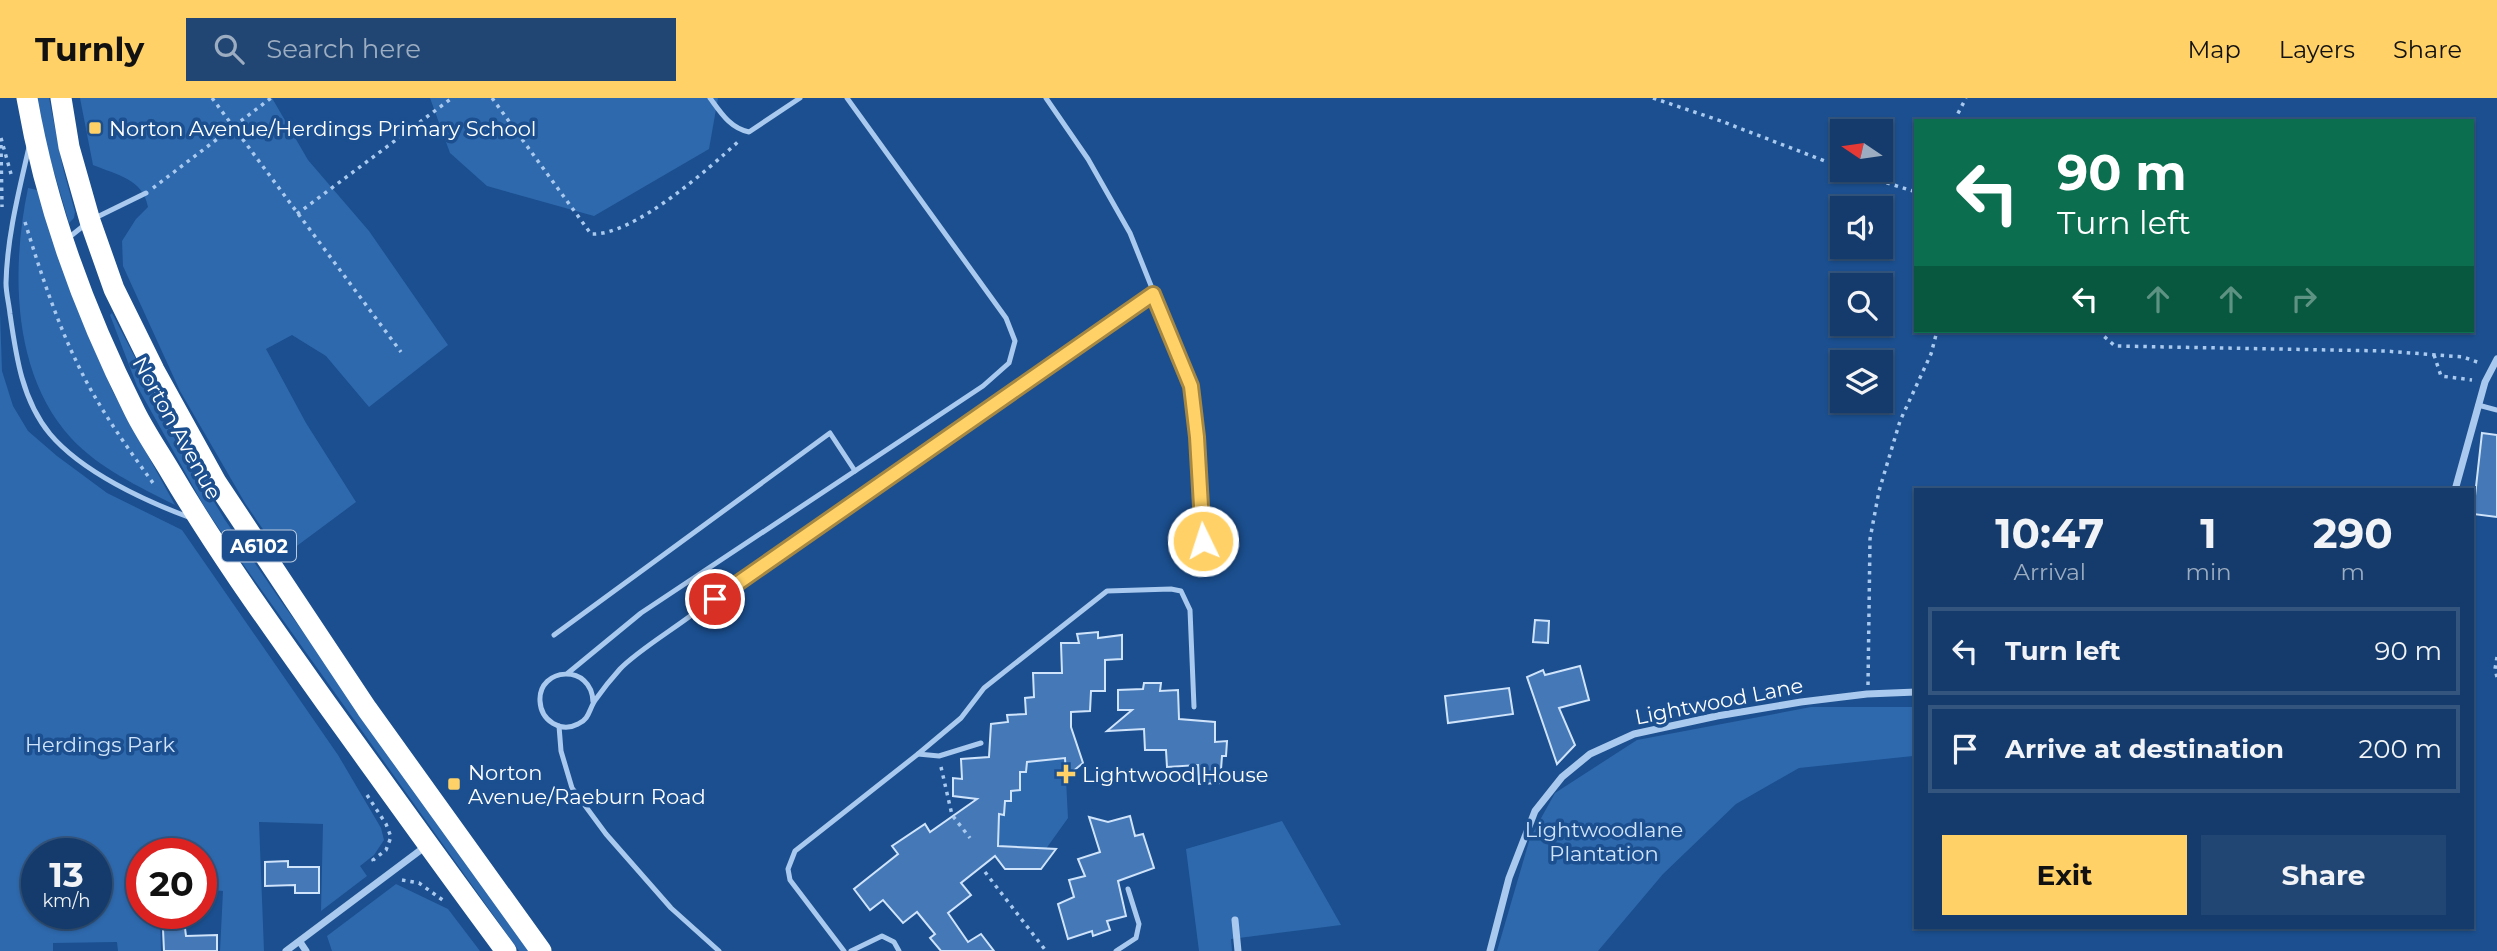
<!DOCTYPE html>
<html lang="en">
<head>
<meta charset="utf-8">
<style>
  :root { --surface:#143b6b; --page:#214673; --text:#f1f3f6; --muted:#9dadc1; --line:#33557e; --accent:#ffd166 }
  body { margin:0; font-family:Montserrat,sans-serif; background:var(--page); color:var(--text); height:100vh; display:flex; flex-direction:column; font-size:26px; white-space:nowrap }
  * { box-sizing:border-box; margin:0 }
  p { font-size:23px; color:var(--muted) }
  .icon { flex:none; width:38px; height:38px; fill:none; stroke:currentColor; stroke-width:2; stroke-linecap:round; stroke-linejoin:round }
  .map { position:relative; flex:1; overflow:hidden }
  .drawer { position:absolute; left:1914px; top:390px; width:560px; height:441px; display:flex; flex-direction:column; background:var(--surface); border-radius:0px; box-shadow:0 2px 5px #0004,0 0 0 2px var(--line) }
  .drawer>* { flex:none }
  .guide { position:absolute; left:1914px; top:21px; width:560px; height:214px; border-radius:0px; box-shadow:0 2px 5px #0004,0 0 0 2px var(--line); background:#0b6e4f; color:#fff; overflow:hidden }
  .needle { width:46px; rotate:283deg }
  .fabs { position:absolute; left:1830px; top:21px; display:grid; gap:14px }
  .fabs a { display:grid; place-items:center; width:63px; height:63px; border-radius:0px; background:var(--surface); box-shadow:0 2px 5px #0004,0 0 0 2px var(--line); font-size:35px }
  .speed { position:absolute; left:21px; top:740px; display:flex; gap:14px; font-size:35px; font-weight:700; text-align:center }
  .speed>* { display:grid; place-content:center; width:91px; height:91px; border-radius:50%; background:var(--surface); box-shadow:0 2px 5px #0004,0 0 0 2px var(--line); line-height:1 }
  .speed small { font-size:18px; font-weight:400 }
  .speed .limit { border:10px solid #d22; background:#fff; color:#111 }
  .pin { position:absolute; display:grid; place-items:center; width:60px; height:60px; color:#fff; margin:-30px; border:4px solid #fff; border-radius:50%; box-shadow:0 2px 7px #0007 }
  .me { position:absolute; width:77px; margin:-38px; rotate:356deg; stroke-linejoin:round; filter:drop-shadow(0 0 5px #0008) }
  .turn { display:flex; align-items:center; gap:24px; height:147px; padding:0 28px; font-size:32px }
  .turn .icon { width:91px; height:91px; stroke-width:2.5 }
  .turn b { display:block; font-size:49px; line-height:60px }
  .lanes { display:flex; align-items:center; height:66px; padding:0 28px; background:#0003; justify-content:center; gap:35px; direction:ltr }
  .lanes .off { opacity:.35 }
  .eta { display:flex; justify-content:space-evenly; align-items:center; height:119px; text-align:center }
  .eta b { font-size:42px; font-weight:700; line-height:49px }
  .button { display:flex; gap:14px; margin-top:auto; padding:14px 28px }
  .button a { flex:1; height:80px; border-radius:0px; background:var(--accent); color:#111; font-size:28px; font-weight:700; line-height:80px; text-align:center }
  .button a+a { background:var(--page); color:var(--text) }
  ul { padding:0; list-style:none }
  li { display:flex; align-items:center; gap:21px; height:88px; margin:0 14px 10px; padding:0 14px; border:4px solid var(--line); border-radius:0px }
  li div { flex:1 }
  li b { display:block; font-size:26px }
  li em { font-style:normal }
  header { display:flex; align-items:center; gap:42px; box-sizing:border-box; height:98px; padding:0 35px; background:var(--accent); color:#111 }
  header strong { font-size:33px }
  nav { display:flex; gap:38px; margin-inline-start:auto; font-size:24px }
  .search { width:490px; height:63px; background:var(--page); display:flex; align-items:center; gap:18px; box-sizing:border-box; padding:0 24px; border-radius:0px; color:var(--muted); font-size:26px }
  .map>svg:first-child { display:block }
  .green { fill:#2e69ad; fill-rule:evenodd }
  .building { fill:#4478b7; stroke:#cfe3fa; stroke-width:2 }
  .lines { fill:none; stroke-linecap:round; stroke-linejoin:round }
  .path { stroke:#a9c9ee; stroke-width:3.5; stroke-dasharray:3.5 5; stroke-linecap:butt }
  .lane { stroke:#a9c9ee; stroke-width:5 }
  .street { stroke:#a9c9ee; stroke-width:7 }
  .highway { stroke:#fff; stroke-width:21 }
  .route-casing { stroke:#a68842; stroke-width:18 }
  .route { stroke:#ffd166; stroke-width:12 }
  .poi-dot { fill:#ffd166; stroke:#1b4f8f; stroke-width:2.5 }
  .labels { text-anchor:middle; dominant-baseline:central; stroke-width:7; stroke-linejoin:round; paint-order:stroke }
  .shield { fill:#1b4f8f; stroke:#bbcadd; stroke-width:2 }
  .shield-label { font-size:19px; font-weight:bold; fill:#fff }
  .poi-label { font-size:21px; fill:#fff; stroke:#1b4f8f; text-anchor:start }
  .street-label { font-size:21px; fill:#fff; stroke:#1b4f8f }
  .park-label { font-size:21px; fill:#cfe3fa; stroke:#1b4f8f }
</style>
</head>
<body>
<header>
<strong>Turnly</strong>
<div class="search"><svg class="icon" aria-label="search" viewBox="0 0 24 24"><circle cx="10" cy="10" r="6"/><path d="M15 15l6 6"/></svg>Search here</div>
<nav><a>Map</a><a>Layers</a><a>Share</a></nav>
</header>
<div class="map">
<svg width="2497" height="853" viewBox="0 0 2497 853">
  <rect width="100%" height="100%" fill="#1b4f8f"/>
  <g class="green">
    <polygon points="38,0 49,0 63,70 75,114 74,120 69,125 45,43"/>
    <path d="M80 0H272L308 62 369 133 448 247 369 309 326 258 292 237 266 251 306 325 356 404 282 459 245 405 180 293 123 168 122 143 136 121 148 109C143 81 117 77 93 67Z"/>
    <polygon points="430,0 718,0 709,51 594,118 487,88 450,55"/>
    <path d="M28 90 37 92 78 210 113 294 175 407C138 388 100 371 71 340 12 275 11 172 28 90Z"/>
    <path d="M0 215 2 273 13 308 28 333 57 358 107 395 182 432 338 657 381 730 384 742 374 757 360 768 367 778 321 813 323 726 259 724 264 853H220L223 793 201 791V756H142V816H160L161 853H118L117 844 53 845V853H0ZM37 756H96V816H37Z"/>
    <polygon points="112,215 183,352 225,422 283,506 533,853 519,853 233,452 204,408 137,288 110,217"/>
    <polygon points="1811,609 1916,609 1913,658 1799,670 1736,706 1663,776 1598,853 1497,853 1530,740 1555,695 1637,642"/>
    <polygon points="1061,638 1071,657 1065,663 1068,720 1038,762 1012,761 998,745 999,716 1004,716 1005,703 1010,703 1011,693 1027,651 1036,652 1037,663 1061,661"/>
    <polygon points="1282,723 1341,827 1231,841 1232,853 1199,853 1186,751"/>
    <polygon points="396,786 448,811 480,853 332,853 327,838"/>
  </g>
  <g class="building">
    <polygon points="2482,335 2497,337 2497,419 2473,416"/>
    <polygon points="1535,522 1549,523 1548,545 1533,544"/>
    <polygon points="1098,534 1098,540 1122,537 1122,561 1105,562 1105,593 1091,593 1090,613 1071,614 1071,629 1083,665 1066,679 1065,660 1027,664 1026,674 1020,674 1020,692 1011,693 1011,703 1005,703 1004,717 999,716 998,748 1056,751 1041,771 1005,771 995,758 961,785 971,797 948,815 968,844 981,836 994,853 941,853 930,840 935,836 917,814 903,825 883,802 870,812 854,791 898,756 892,748 925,726 930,734 977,701 953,698 953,680 962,681 961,661 989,659 991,626 1008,624 1007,617 1026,616 1025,600 1034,599 1033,575 1062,575 1061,545 1079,545 1077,536"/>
    <polygon points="1580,568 1589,602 1559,610 1575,647 1557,666 1527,579 1543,572 1545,577"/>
    <polygon points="1144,585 1161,585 1160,593 1178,592 1179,621 1215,624 1215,644 1227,643 1226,658 1222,658 1220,685 1199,686 1198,667 1167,669 1166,652 1145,652 1144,631 1107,633 1132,612 1118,612 1118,592 1143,591"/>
    <polygon points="1509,590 1513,616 1448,625 1445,598"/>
    <polygon points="1130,718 1135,738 1143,736 1154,770 1118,783 1126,818 1107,823 1110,832 1093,838 1092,833 1068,841 1058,806 1074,799 1069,782 1085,778 1078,761 1100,754 1089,719 1108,724"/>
    <polygon points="288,763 288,769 319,769 319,795 295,795 295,787 265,788 265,764"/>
    <polygon points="185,830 186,838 217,837 217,853 164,853 163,831"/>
  </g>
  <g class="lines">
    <g class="path">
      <polyline points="212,0 401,254"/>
      <path d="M492 0 591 136C634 138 708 71 739 43"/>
      <polyline points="1653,0 1721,23 1843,70"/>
      <polyline points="1954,23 1966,0"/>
      <polyline points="1,40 11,76"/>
      <polyline points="1,47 2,109"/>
      <polyline points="1846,72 1916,94"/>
      <polyline points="153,90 271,0"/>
      <polyline points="297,116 452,0"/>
      <path d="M25 124C40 173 57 225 80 271 100 312 127 349 153 385"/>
      <polyline points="2098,233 2115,248 2385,253 2463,259 2480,265"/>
      <polyline points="2434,257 2441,278 2472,282"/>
      <polyline points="2497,559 2495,571 2497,579"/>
      <polyline points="1868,587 1870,441 1879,393 1900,323 1931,256 1937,233"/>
      <polyline points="941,669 952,717 970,740"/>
      <polyline points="367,697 386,726 391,739 386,752 373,762 376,767"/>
      <polyline points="985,774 1046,853"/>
      <polyline points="402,782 419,785 444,803"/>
    </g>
    <g class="lane">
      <path d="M710 0C721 15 730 30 749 34L800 0"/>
      <polyline points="1046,0 1088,61 1130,135 1191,288 1197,339 1203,443"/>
      <path d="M29 49C19 93 7 139 6 185 6 195 9 206 10 216 16 258 22 302 50 336 82 374 145 403 191 420"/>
      <polyline points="95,120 146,95"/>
      <polyline points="67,141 87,125"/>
      <polyline points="2478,307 2497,312"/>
      <polyline points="554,537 830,335 855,373"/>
      <polyline points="568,575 641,515 983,288 1009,265 1015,243 1006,220 847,0"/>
      <path d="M593 604C592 565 538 569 540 603 541 623 561 635 578 626 590 621 589 610 596 601 603 591 611 581 620 571 636 554 672 532 693 516L1153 196"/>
      <polyline points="559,628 561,653 572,690 606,736 671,810 719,853"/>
      <polyline points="918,656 939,658 981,645"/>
      <polyline points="844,853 790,782 788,771 795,753 918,656 961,620 984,590 1107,493 1171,491 1181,493 1190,512 1194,609"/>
      <polyline points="851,853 882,838 894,844 899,853"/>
      <polyline points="1116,853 1136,840 1139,826 1128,791"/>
    </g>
    <g class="street">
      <polyline points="2455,392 2485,284 2497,261"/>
      <polyline points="1235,822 1238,853"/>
      <polyline points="300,844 306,853"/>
      <polyline points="286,853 426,748"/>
      <polyline points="1490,853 1509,780 1535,713 1562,679 1590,656 1634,636 1717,618 1801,604 1867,596 1916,594"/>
    </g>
    <g class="highway">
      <path d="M27 0C46 110 85 215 135 314 145 334 158 353 170 373 217 453 272 529 326 605 386 688 445 771 506 853"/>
      <polyline points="61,0 69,49 90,123 114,191 154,272 216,384 367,611 541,853"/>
    </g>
  </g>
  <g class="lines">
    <defs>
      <polyline id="route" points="715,501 1153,196 1191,288 1197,339 1203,443"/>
    </defs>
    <use href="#route" class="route-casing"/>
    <use href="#route" class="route"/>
  </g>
  <g class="poi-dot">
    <rect x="88" y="23" width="14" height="14" rx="3.5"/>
    <path d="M1062.5 665.5h7v7h7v7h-7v7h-7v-7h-7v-7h7z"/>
    <rect x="447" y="679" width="14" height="14" rx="3.5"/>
  </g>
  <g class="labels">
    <rect class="shield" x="222" y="432.5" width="74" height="31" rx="5"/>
    <g class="shield-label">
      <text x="259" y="448">A6102</text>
    </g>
    <g class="poi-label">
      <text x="109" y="30">Norton Avenue/Herdings Primary School</text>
      <text x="468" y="674">Norton<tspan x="468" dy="24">Avenue/Raeburn Road</tspan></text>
      <text x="1082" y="676">Lightwood House</text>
    </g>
    <g class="street-label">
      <text transform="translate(177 330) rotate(61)">Norton Avenue</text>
      <text transform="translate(1719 603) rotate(-11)">Lightwood Lane</text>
    </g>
    <g class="park-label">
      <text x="100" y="646">Herdings Park</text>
      <text x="1604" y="731">Lightwoodlane<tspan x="1604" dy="24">Plantation</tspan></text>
    </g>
  </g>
</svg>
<div class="fabs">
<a><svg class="needle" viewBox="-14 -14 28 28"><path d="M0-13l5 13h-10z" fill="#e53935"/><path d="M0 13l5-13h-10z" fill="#9dadc1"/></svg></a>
<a><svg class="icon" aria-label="sound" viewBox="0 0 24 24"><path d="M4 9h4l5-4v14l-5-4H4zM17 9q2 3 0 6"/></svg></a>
<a><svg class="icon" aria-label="search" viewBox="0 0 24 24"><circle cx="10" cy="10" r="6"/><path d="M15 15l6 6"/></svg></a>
<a><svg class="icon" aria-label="layers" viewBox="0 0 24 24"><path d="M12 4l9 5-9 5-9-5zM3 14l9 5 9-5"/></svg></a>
</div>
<div class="speed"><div>13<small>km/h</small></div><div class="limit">20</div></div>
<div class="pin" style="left:715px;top:501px;background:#d93025"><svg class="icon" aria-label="arrive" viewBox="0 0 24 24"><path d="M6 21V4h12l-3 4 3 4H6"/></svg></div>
<svg class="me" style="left:1203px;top:443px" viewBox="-20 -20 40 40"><circle r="17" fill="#ffd166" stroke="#fff" stroke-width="3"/><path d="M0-11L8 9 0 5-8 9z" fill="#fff"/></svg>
<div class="guide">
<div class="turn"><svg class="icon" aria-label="left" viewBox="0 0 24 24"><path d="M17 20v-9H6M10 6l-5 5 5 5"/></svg><div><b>90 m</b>Turn left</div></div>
<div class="lanes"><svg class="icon" aria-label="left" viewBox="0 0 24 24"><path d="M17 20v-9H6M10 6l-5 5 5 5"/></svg><svg class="icon off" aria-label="ahead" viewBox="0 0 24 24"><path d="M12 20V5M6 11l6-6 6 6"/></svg><svg class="icon off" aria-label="ahead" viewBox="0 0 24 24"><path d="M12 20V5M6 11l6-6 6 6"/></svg><svg class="icon off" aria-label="right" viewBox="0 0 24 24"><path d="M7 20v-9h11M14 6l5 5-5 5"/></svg></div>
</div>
<section class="drawer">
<div class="eta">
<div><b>10:47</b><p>Arrival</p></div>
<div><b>1</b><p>min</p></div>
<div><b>290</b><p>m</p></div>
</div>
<ul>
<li><svg class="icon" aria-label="left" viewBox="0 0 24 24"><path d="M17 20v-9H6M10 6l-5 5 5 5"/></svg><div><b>Turn left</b></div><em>90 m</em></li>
<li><svg class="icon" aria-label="arrive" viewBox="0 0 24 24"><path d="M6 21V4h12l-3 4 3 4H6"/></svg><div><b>Arrive at destination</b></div><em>200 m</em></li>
</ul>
<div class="button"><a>Exit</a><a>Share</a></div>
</section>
</div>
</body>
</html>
